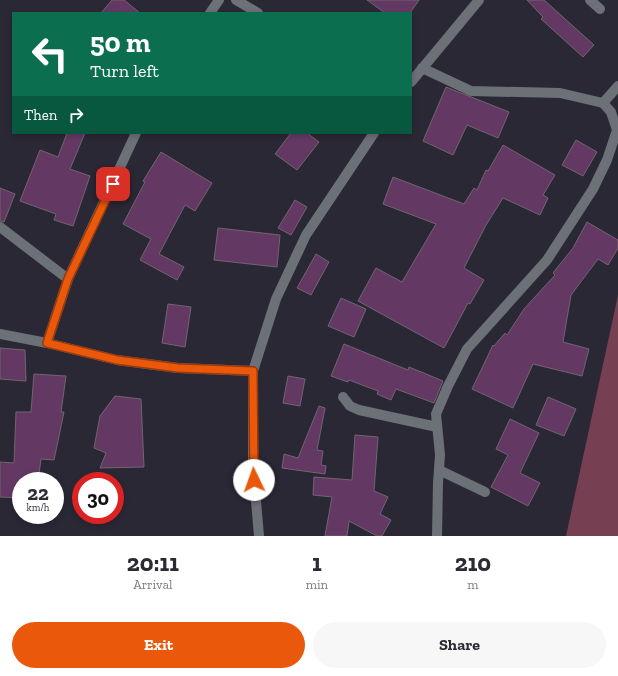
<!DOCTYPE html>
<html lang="en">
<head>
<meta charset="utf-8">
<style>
  :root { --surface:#fff; --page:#f7f7f7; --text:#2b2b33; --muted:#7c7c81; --accent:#ea580c }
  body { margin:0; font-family:"Zilla Slab",serif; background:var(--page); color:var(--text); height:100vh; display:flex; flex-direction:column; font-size:15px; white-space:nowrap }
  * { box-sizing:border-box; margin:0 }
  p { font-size:13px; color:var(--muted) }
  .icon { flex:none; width:22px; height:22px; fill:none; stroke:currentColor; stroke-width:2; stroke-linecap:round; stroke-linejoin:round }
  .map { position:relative; height:536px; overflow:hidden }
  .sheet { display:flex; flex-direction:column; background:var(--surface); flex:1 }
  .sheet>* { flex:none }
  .guide { position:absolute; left:12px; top:12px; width:400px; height:122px; border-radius:0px; box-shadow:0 2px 6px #0003; background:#0b6e4f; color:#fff; overflow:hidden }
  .speed { position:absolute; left:12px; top:472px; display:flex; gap:8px; font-size:20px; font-weight:700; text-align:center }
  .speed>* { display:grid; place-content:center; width:52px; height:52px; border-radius:50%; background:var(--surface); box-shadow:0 2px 6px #0003; line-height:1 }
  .speed small { font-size:10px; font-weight:400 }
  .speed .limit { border:6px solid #d22; background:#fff; color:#111 }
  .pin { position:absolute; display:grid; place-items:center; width:34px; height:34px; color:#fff; margin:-17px; border-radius:8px; box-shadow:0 2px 6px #0006 }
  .me { position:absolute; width:44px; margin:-22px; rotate:357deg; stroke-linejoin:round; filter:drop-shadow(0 0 3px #0008) }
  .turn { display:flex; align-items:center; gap:14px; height:84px; padding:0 12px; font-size:18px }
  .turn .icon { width:52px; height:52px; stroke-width:2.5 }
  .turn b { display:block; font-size:28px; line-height:34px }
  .then { display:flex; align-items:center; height:38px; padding:0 12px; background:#0003; gap:8px; font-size:15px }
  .eta { display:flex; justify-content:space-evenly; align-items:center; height:68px; text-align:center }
  .eta b { font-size:24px; font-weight:700; line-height:28px }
  .button { display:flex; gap:8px; margin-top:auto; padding:8px 12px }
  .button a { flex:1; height:46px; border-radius:24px; background:var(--accent); color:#fff; font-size:16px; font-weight:700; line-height:46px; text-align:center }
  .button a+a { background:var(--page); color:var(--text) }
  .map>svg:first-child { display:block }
  .green { fill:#763f52 }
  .building { fill:#633963; stroke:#716471 }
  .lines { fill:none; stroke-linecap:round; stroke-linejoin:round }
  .minor { stroke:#6c7077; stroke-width:10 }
  .route-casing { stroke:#983908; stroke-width:10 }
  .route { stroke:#ea580c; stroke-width:7 }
</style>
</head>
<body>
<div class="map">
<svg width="618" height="536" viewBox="0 0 618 536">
  <rect width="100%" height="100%" fill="#2b2836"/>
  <polygon class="green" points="618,295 618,536 566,536"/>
  <g class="building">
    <polygon points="112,0 124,0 140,13 101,13"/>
    <polygon points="367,0 419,0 410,13 385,13"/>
    <polygon points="527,0 544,0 594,45 583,57 541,19 543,17"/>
    <polygon points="446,87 509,112 498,138 467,125 453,155 423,141"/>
    <polygon points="67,133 85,133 70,169 90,176 73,226 54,220 56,214 20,201 40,150 58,157"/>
    <polygon points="291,133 307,133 319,142 297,170 275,154"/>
    <polygon points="576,140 597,152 583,176 562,165"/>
    <polygon points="503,145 555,175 543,195 548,198 540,215 503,198 486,225 464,268 484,280 470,304 468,303 444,348 358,301 376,268 402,282 436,224 383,204 393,177 464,204 474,188 477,190 486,170 488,171"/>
    <polygon points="161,152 212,183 195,211 185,205 159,254 184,267 177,280 140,260 151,239 123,224 145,182 143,181"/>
    <polygon points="0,188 15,194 4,222 0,221"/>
    <polygon points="295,200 307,207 291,235 278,228"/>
    <polygon points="587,222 618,240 618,248 608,265 598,259 571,295 563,342 589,349 582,376 533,364 513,408 472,389 493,345 494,346 505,333 507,335 524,309 555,275 553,273 573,248"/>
    <polygon points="218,228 280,235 277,267 214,260"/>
    <polygon points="316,254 329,262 311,295 297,288"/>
    <polygon points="341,298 366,309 354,337 328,326"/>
    <polygon points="168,304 191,307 185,347 162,343"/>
    <polygon points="344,344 408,370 409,367 443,381 434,403 396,389 391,400 377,394 378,391 349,380 348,382 331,376"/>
    <polygon points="0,348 25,350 26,381 0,379"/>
    <polygon points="34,374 66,376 61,412 64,412 54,460 41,459 38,481 21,481 21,498 0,497 0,462 14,463 16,412 31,412"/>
    <polygon points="288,376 305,379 300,406 283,403"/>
    <polygon points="115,396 141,399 144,467 100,468 106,453 94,448 100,416"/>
    <polygon points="548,397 576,409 564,436 536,425"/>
    <polygon points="319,406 325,408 317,450 323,451 321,465 326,466 325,474 282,468 284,454 298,458"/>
    <polygon points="510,419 539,433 520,473 540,483 528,506 491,487 508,455 496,449"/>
    <polygon points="355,435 378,437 374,491 388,497 380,514 391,520 382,536 377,536 349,521 347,536 325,536 332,497 313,495 314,477 352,480"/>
  </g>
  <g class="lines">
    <g class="minor">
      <polyline points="236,0 258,13"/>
      <polyline points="590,0 600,9"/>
      <polyline points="210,13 219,0"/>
      <polyline points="422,68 471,91 560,93 603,103 611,112 617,130 607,160 593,189 547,260 467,349 448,386 436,414 440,455 438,483 437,536"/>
      <polyline points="411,82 479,0"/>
      <polyline points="603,103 618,86"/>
      <polyline points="0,227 68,279"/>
      <polyline points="0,334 47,343 117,360 178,368 253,371"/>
      <polyline points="47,343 68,279 136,133"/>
      <polyline points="343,397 350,406 359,410 437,427"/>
      <polyline points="439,470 485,492"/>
      <polyline points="259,536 253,466 253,371 276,299 306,235 374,133"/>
    </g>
  </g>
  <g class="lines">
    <defs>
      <polyline id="route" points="113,184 68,279 47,343 117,360 178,368 253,371 254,480"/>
    </defs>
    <use href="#route" class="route-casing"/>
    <use href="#route" class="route"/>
  </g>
</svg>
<div class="speed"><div>22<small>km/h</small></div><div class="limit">30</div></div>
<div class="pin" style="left:113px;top:184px;background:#d93025"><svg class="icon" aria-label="arrive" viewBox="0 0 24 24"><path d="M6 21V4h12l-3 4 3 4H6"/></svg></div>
<svg class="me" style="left:254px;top:480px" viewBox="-20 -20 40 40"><circle r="19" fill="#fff"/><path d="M0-13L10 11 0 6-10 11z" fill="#ea580c"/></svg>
<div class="guide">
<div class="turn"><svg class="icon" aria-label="left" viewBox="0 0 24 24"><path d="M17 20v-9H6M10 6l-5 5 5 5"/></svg><div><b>50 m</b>Turn left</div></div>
<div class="then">Then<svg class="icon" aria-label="right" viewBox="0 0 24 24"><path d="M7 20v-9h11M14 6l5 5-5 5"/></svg></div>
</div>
</div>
<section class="sheet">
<div class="eta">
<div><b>20:11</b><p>Arrival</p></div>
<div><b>1</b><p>min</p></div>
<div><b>210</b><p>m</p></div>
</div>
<div class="button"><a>Exit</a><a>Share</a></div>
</section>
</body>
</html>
